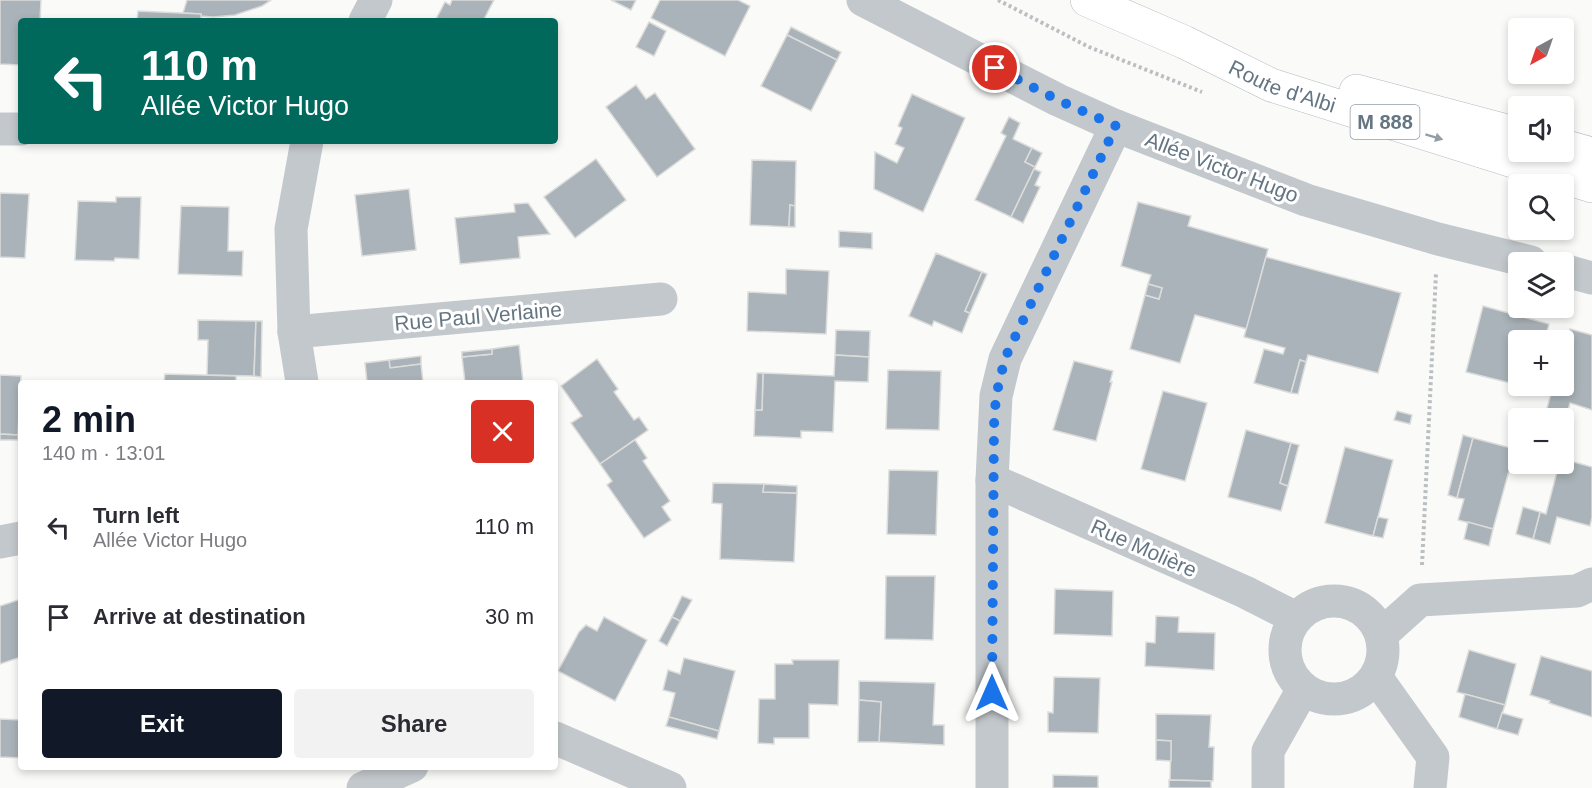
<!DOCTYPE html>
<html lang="en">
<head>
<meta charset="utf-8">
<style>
  :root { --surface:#fff; --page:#f2f2f3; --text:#2b2b33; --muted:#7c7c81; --accent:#111827 }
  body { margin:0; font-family:Arial,sans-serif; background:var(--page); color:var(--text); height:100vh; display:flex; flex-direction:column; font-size:22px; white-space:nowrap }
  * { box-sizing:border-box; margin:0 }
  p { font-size:20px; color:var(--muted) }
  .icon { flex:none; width:33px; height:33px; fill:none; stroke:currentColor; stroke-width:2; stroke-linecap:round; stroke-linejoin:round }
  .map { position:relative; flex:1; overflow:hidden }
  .side { position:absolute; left:18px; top:380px; width:540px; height:390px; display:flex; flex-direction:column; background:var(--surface); border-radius:6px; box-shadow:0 3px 9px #0003 }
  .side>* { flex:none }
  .hud { position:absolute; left:18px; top:18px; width:540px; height:126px; border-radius:6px; box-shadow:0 3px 9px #0003; background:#00695c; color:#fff; overflow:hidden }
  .needle { width:39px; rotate:220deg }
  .controls { position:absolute; left:1508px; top:18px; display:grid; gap:12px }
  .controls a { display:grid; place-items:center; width:66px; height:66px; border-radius:6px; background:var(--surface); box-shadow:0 3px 9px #0003; font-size:30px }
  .pin { position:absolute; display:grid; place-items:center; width:51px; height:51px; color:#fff; margin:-26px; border:3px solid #fff; border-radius:50%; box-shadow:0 2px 6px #0007 }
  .me { position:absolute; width:66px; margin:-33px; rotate:0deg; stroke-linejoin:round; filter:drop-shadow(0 0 4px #0008) }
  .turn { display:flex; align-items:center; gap:21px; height:126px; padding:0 24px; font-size:27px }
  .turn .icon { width:78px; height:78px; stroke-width:2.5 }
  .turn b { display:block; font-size:42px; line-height:51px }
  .round { display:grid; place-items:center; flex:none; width:63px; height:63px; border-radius:6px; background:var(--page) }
  .summary { display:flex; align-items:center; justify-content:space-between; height:102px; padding:0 24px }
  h1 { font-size:36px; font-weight:700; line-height:45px; color:var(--accent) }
  .button { display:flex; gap:12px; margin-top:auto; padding:12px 24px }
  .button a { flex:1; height:69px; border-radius:6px; background:var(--accent); color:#fff; font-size:24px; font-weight:700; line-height:69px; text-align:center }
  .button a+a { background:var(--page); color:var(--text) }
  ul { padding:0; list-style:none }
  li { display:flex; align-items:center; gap:18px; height:90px; padding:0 24px }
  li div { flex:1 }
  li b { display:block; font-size:22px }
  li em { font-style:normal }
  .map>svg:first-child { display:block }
  .building { fill:#aab3b9; stroke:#dcdcda; stroke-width:1.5 }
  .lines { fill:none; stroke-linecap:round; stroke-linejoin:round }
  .major-casing { stroke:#b5babe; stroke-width:34 }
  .path { stroke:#bbbfc2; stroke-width:4; stroke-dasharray:3 3; stroke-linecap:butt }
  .minor { stroke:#c3c8cc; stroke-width:33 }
  .major { stroke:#fff; stroke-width:33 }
  .oneway { fill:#939fa8 }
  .route { stroke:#1a73e8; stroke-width:10; stroke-dasharray:0 18 }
  .labels { text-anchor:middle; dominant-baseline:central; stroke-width:6; stroke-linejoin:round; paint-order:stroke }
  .shield { fill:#fff; stroke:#939fa8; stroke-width:1.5 }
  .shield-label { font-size:20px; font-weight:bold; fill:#657683 }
  .street-label { font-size:21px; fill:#657683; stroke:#fff }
</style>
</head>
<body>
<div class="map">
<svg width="1592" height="788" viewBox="0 0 1592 788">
  <rect width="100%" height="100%" fill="#fafaf8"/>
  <g class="building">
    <polygon points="0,0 41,0 40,21 21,21 21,65 0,64"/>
    <polygon points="187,0 271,0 262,6 235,15 213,17 201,16 201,14 183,13"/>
    <polygon points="452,0 494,0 483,21 435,21 445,2 450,5"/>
    <polygon points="611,0 636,0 631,10"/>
    <polygon points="660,0 738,0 750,6 725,56 651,18"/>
    <polygon points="138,11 201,14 201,21 137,21"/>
    <polygon points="649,22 666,31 654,56 636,47"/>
    <polygon points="791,27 841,52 837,60 787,35"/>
    <polygon points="787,35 837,60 811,111 761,86"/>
    <polygon points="636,85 646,99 655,93 695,149 657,177 606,107"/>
    <polygon points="912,94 965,118 923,212 874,189 875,152 897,163 904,148 895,144 902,128 898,126"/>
    <polygon points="1009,117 1020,123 1013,139 1032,148 1025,162 1035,167 1011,217 975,200 1006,136 1001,133"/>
    <polygon points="1032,148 1042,153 1035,167 1025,162"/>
    <polygon points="596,159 626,200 575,238 544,197"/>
    <polygon points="752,160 796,161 795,206 790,205 789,227 750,225"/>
    <polygon points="1034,169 1041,172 1035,185 1040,187 1023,223 1011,217"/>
    <polygon points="409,189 416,250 362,256 355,195"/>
    <polygon points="0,193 29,194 25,258 0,257"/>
    <polygon points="116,197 141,197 139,259 115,258 114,261 75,260 78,201 116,202"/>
    <polygon points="1138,202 1191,216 1188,226 1268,249 1247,329 1195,315 1180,363 1130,349 1145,295 1159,299 1162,288 1148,284 1151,275 1121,266"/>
    <polygon points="528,203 550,234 518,237 520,258 460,264 455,218 515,212 514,204"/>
    <polygon points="790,205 795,206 795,227 789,227"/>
    <polygon points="181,206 229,207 228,251 243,251 242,276 178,274"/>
    <polygon points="839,231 872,233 872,249 839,247"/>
    <polygon points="936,253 982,272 965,311 970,313 962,333 934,321 932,326 909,316"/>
    <polygon points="1266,257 1401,293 1378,373 1308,355 1306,362 1300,360 1291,393 1254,383 1264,349 1283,354 1285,348 1244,337"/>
    <polygon points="786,269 829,271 826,334 747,331 748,292 786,294"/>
    <polygon points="982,272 987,274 970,313 965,311"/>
    <polygon points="1148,284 1162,288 1159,299 1145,295"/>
    <polygon points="1483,306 1549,324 1545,340 1518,340 1518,385 1466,372"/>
    <polygon points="198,320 256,321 254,376 207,375 208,340 198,340"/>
    <polygon points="256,321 262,321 261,377 254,376"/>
    <polygon points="1570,329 1592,335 1592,410 1570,403 1566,418 1546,412 1553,386 1563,386 1563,352"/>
    <polygon points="836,330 870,331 869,357 835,355"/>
    <polygon points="519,345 523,382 465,382 462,357 492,354 492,349"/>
    <polygon points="492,349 492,354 462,357 462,352"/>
    <polygon points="835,355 869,357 868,382 835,381 833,432 801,431 801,438 754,436 755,410 762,410 763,373 834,376"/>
    <polygon points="421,356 421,364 390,368 389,360"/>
    <polygon points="597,359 618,389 614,392 634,420 639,417 648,430 600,464 571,423 582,416 561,386"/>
    <polygon points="389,360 390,368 421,364 423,382 367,382 365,363"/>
    <polygon points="1300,360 1306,362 1298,394 1291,393"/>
    <polygon points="1074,361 1113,371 1110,382 1112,382 1096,441 1053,430"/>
    <polygon points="888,370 941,371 939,430 886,429"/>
    <polygon points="757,373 763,373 762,410 755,410"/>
    <polygon points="165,374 236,376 236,382 164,382"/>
    <polygon points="0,375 21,376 18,435 0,434"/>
    <polygon points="1163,391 1207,403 1185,481 1141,469"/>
    <polygon points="1397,411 1412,415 1410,424 1394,420"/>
    <polygon points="1246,430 1291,443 1280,483 1288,486 1281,511 1228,497"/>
    <polygon points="0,434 18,435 18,440 0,440"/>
    <polygon points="1463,435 1473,438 1457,498 1448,495"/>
    <polygon points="1473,438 1515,449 1493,529 1458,520 1464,499 1457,498"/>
    <polygon points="635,440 647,458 643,461 670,501 662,507 671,520 644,538 607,485 612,481 600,464"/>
    <polygon points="1291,443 1299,445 1288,486 1280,483"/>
    <polygon points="1345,447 1393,460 1373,536 1325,523"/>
    <polygon points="1563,459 1592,467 1592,517 1590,526 1557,517 1550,544 1533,539 1540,512 1546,514 1559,464 1563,464"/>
    <polygon points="889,470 938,471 936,535 887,534"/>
    <polygon points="713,483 764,484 763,492 797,493 794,562 720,559 722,504 712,503"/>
    <polygon points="764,484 797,486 797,493 763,492"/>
    <polygon points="1523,507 1540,512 1533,539 1516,534"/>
    <polygon points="1378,517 1388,519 1383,538 1373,536"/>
    <polygon points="1468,522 1493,529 1489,546 1464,539"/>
    <polygon points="886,576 935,576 933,640 885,639"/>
    <polygon points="1055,589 1113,591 1112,636 1054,634"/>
    <polygon points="682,596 692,600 680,621 672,617"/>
    <polygon points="21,599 21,657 0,664 0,606"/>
    <polygon points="1156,616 1179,617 1178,632 1215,633 1214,670 1145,666 1146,642 1155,643"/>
    <polygon points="604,617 647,640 615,701 558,671 579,632 586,625 597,631"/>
    <polygon points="672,617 680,621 667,646 659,641"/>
    <polygon points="1469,650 1516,664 1505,705 1457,692"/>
    <polygon points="1541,656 1592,671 1592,717 1549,703 1550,701 1530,695"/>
    <polygon points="684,658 735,671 719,731 669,717 675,693 663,690 668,670 680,674"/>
    <polygon points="792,660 839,660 838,705 809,704 809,738 774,738 774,744 758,743 759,699 775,699 775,664 793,664"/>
    <polygon points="1054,677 1100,678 1098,733 1048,732 1048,712 1053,713"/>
    <polygon points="859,681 935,683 933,725 944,725 944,745 879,742 881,702 859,700"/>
    <polygon points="1465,694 1505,705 1497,729 1459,717"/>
    <polygon points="859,700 881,702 879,742 858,742"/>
    <polygon points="1502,713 1523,719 1518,735 1497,729"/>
    <polygon points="1156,714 1211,715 1209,747 1214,747 1213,781 1170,780 1171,741 1156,740"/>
    <polygon points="669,717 719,731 717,739 666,726"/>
    <polygon points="0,719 21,720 21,758 0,757"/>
    <polygon points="1156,740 1171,741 1171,761 1156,760"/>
    <polygon points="1053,775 1098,776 1098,788 1053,788"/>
    <polygon points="1169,780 1211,781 1211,788 1169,788"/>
  </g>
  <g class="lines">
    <defs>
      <g id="major">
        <path id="s1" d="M1087 0 1184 42 1271 85 1592 186"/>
        <polyline points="1356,91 1518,134"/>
        <polyline points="1563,146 1592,154"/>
      </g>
    </defs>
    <use href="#major" class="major-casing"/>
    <g class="path">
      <polyline points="998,0 1089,47 1202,92"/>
      <polyline points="1422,565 1436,273"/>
    </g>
    <g class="minor">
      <polyline points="863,0 1058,100 1116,126 1306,200 1438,239 1531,262"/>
      <polyline points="365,21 376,0"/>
      <polyline points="0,129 21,129"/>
      <polyline points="1563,270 1592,278"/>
      <polyline points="294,332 661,299"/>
      <polyline points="302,382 294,332 291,229 307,141"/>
      <polyline points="992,480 1245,592 1296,618"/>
      <polyline points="0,542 21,538"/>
      <circle cx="1334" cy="650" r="49"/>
      <polyline points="1381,635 1420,600 1577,591 1592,584"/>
      <polyline points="1376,677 1433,757 1430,788"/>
      <polyline points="555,738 670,788"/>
      <polyline points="363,788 412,766"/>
      <polyline points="992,788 992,480 996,396 1005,359 1116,126"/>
      <polyline points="1268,788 1268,751 1303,689"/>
    </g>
    <use href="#major" class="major"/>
  </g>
  <defs><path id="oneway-solid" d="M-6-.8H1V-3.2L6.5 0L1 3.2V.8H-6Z" transform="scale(1.5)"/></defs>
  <use class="oneway" href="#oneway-solid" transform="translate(1434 137) rotate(17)"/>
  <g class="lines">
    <polyline class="route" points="992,693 994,425 996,396 1005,358 1116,126 1058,100 995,68"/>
  </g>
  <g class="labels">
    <rect class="shield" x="1350.5" y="105" width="69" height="34" rx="4.5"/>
    <g class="shield-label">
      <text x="1385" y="122">M 888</text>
    </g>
    <g class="street-label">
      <text stroke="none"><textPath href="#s1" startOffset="214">Route d'Albi</textPath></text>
      <text transform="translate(1222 167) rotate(21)">Allée Victor Hugo</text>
      <text transform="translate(478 316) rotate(-5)">Rue Paul Verlaine</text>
      <text transform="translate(1144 548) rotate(24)">Rue Molière</text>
    </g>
  </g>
</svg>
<div class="controls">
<a><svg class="needle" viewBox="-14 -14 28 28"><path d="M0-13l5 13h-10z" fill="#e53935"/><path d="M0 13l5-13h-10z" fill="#7c7c81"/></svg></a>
<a><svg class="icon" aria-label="sound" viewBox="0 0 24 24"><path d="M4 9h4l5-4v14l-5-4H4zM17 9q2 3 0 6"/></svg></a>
<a><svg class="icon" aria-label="search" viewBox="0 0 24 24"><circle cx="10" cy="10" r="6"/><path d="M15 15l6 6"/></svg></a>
<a><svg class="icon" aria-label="layers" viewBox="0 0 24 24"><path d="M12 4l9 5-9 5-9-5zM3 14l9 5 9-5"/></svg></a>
<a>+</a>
<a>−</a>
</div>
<div class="pin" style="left:995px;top:68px;background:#d93025"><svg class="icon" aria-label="arrive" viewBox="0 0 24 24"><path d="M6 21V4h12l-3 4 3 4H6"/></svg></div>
<svg class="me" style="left:992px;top:693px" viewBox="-20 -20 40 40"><path d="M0-17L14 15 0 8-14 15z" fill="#1a73e8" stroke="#fff" stroke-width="4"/></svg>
<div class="hud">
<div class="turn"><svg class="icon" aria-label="left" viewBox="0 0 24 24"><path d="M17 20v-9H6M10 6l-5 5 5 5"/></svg><div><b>110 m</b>Allée Victor Hugo</div></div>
</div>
<section class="side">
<div class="summary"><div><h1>2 min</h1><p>140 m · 13:01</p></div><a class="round" style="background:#d93025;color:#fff"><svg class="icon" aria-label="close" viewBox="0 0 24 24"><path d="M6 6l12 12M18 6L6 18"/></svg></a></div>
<ul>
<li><svg class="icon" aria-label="left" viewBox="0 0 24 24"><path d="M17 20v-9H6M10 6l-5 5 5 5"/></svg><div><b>Turn left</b><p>Allée Victor Hugo</p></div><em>110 m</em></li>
<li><svg class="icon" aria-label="arrive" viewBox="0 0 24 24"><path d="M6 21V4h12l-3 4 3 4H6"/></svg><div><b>Arrive at destination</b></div><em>30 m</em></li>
</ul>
<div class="button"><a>Exit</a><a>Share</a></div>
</section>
</div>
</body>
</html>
